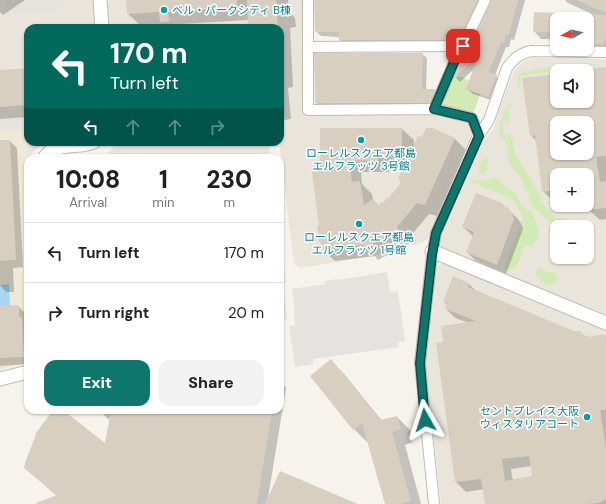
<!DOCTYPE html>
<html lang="en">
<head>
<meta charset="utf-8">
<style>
  :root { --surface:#fff; --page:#f2f2f2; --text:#222; --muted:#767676; --line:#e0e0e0; --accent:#0f766e }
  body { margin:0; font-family:"DM Sans","Noto Sans JP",sans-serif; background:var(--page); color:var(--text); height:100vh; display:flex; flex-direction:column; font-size:15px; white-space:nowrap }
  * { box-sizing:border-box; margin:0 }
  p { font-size:13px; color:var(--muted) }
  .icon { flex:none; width:22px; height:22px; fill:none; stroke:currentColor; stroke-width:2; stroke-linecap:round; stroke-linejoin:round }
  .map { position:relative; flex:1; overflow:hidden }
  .details { position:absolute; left:24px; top:154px; width:260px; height:260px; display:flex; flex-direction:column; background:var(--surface); border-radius:12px; box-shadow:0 1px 3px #0004 }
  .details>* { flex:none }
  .banner { position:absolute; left:24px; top:24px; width:260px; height:122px; border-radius:12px; box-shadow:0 1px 3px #0004; background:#00695c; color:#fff; overflow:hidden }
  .needle { width:26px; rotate:262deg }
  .buttons { position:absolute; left:550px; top:12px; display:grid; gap:8px }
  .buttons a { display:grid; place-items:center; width:44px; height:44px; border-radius:8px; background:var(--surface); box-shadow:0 1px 3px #0004; font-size:20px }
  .pin { position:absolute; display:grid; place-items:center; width:34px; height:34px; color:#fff; margin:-17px; border-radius:8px; box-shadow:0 2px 6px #0006 }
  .me { position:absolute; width:44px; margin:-22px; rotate:354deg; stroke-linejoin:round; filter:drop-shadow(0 0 3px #0008) }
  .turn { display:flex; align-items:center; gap:14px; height:84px; padding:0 20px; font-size:18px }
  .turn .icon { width:52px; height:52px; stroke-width:2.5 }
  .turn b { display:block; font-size:28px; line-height:34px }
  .lanes { display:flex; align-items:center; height:38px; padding:0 20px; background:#0003; justify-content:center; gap:20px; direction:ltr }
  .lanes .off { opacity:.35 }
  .eta { display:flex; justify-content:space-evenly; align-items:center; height:68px; text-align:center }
  .eta b { font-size:24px; font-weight:800; line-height:28px }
  .cta { display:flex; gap:8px; margin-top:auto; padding:8px 20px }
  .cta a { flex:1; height:46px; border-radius:12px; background:var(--accent); color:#fff; font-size:16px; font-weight:800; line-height:46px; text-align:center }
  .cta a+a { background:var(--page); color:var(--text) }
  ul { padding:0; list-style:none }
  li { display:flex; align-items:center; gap:12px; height:60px; padding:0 20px; border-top:1px solid var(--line) }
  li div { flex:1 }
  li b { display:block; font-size:15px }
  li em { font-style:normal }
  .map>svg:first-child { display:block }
  .residential { fill:#eae5da; fill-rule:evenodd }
  .education { fill:#efe8d6 }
  .green { fill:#d2eab5 }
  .parking { fill:#e5e3e0 }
  .water { fill:#a9d4f2 }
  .shadow { fill:#0003; fill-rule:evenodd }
  .building { fill:#d8cfc1; fill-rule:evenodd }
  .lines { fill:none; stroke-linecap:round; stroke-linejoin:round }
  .minor-casing { stroke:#c2bbae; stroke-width:12 }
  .tertiary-casing { stroke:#c2bbae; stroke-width:15 }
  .minor { stroke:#fff; stroke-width:10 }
  .tertiary { stroke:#fff; stroke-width:13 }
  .route-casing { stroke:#0a4d48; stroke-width:10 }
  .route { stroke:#0f766e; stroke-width:7 }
  .culture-dot { fill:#0f9aa8; stroke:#fff; stroke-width:1.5 }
  .labels { text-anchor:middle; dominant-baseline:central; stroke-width:3; stroke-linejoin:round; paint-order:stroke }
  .culture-label { font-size:11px; fill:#0d838f; stroke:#fff }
</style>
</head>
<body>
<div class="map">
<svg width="606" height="504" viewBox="0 0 606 504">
  <rect width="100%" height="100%" fill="#f6f3ec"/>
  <g class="residential">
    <polygon points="0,0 304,0 305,113 439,113 471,122 474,129 434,222 428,238 422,243 407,245 390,253 300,268 294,264 279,142 280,142 280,28 28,28 28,142 46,142 35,150 27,159 25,132 0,133"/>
    <path d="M531 58 606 59V317L443 250 439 243 482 142 494 128 499 110 514 71 519 65ZM557 71H587V101H557ZM557 123H587V153H557ZM557 175H587V205H557ZM557 227H587V257H557Z"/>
    <polygon points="175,142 267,142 269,144 270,158 66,158 106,155 115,145"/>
    <polygon points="280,236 286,282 283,283 287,319 280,321"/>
    <polygon points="443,262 606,328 606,504 441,504 426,366 437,267"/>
  </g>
  <polygon class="education" points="25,132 28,183 28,359 20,365 0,370 0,133"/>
  <g class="green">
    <polygon points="587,63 600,65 520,76 521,86 517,87 518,75 523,71 532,70 551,67 571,67"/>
    <polygon points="453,74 483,86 473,114 443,106 442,103"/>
    <path d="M512 102V106L508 107 510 121 502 122 504 135H512L515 154 539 193 542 202 556 219 566 218 559 224H552L533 207 530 202 528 192 524 188 522 179 510 165 507 158C513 148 502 140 499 132L504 110Z"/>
    <path d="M486 158H487L489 161C487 165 488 171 485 174H482L479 172C478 166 480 160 486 158Z"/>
    <path d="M493 178H497L504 186 512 191 516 194 521 205 531 212 535 218 539 235 537 241 533 245 525 246 523 248C520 259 518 273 503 269L523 219 514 200 471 182 475 180 484 181Z"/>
    <path d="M538 268H541L545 271 556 273 557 276V282L549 285C542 283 537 279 535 272Z"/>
  </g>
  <g class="parking">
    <polygon points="5,0 64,0 64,3 61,3 61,11 6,14"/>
    <polygon points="226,22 227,28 187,28 189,26"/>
    <polygon points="28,117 28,126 0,127 0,119"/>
    <polygon points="387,272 390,292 398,291 405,341 398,342 399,347 313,359 313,364 295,367 289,326 295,325 294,314 295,313 292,289 325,284 324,281 337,279 337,280"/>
  </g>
  <polygon class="water" points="9,284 10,306 0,306 0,285"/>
  <g class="shadow">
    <polygon points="0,0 25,0 3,15 0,12"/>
    <polygon points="127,0 288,0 289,11 295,18 296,27 290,28 293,87 288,88 291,119 284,120 284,122 280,122 280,28 249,28 249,20 181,24 181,28 168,28 165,25 141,26 128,14"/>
    <polygon points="316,0 486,0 464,44 345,45 340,40 339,37 321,36 316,31"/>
    <polygon points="492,0 525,0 514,40 511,39 509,47 506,47 495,75 501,81 494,101 473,94 467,89 474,69 460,82 456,78 492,3"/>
    <polygon points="565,0 606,0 606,50 597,48 590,41 590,40 587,40 587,19 557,19 557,39 541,39 534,31 535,14 594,15 568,3"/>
    <polygon points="316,54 422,54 427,58 426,90 434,90 439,94 434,107 321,108 316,103"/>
    <path d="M606 68V219L600 220 583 205H587V175H557V201L554 202 543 191 536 141 531 135 557 75V101H587V71H583ZM557 123H587V153H557Z"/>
    <polygon points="28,69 28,117 0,119 0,71"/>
    <path d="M321 129H402L414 140V148L454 138 466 150 437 216 429 214 408 239 410 242 378 260 375 256 335 261 323 249 322 244 319 241ZM389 168H405L399 179 402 182 389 199 379 206 373 200 372 194 362 184 361 172H389Z"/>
    <polygon points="0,141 10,141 17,148 23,267 13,268 14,292 6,292 0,285"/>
    <polygon points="502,204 517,218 521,223 523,229 506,274 476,261 467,252 473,236 463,227"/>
    <path d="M454 278 469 284 477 292 585 337 589 338 604 335 606 337V504H486L484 489 466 492 456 482 437 344 444 343 469 323 455 318 446 309 447 305 444 302ZM532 466 533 477 513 481 511 469Z"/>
    <polygon points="18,306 26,314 27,323 28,324 28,364 0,366 0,307"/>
    <polygon points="331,361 344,374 382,421 397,417 410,430 413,442 405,445 421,504 386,504 368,441 367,442 354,429"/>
    <polygon points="280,382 286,388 268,498 355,504 39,504 57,496 25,468 52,415 59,410 62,410 106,445 110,419 108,419 99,410 280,410"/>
  </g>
  <g class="building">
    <polygon points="126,0 237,0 237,8 168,12 169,21 160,22 159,12 127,14"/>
    <polygon points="247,0 276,0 277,4 282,4 283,15 277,15 278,28 248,28"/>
    <polygon points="314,0 478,0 459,40 339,40 338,32 315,32"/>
    <polygon points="491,0 518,0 509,35 506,35 504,43 501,42 489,72 497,75 488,97 466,89 478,56 454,78"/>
    <polygon points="577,0 606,0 606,13"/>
    <polygon points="534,12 557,13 557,32 533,32"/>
    <polygon points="587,14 606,15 606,38 603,45 598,43 598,45 588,41 592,33 587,33"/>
    <polygon points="314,53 423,53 422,89 435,89 435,91 430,103 315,103"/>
    <path d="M606 67V156L596 157 600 182 606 181V208L587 210V175H557V190L542 192 535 135 530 136 522 78 557 74V101H587V69ZM557 123H587V153H557Z"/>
    <polygon points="28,68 28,105 0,107 0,70"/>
    <polygon points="320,128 402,128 402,156 378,157 378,161 349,160 352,182 360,181 364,205 373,199 378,206 381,202 383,203 388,197 389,198 402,181 398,179 418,136 422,137 426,128 433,128 455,138 425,205 417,203 397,227 399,230 365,248 364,245 322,249 321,242 319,242 317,226 319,226 312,172 320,171"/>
    <polygon points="0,140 10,140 16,260 0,261"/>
    <polygon points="476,193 502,203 502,205 508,208 512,213 514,219 497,265 466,252 474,232 462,227"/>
    <path d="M453 276 469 283 468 287 574 331H580L585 336 589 335V337L605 334 606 343V410H600L606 448V499L598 503 586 504H485L481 479 455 482 436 343 443 342 441 326 476 321 445 309 447 303 443 302ZM529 456 532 476 505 481 502 459Z"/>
    <polygon points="19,305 19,317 22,317 24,357 0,358 0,306"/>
    <polygon points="331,359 380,420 397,416 401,429 392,432 411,501 409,502 400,504 385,504 362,423 353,430 310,376"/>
    <polygon points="57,410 63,410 105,443 111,410 272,410 257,504 37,504 36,503 57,495 24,468 26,460 36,435 35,434 51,413 52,414"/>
    <polygon points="280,471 358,504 265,504"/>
  </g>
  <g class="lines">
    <defs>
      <g id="minor">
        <polyline points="308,0 308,110 436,109 472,118 479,135"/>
        <polyline points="308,47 463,46 485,0"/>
        <polyline points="434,109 461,46"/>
        <path d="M434 504 420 363 432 255 436 233 477 138 489 120 507 68C513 59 520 53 531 51L606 52"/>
      </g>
      <g id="tertiary">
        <polyline points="100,0 102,28"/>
        <path d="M44 158C57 141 76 149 94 142"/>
        <polyline points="432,251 606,323"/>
        <polyline points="0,379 28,372"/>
      </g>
    </defs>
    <use href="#minor" class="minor-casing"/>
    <use href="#tertiary" class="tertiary-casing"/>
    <use href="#minor" class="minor"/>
    <use href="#tertiary" class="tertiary"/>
  </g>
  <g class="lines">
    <defs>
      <polyline id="route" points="425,420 420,363 432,255 436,233 479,136 472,118 434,109 461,46 463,46"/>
    </defs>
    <use href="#route" class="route-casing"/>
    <use href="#route" class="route"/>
  </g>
  <g class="culture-dot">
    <circle cx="164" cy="10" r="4"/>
    <circle cx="361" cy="140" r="4"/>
    <circle cx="359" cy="224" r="4"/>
    <circle cx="587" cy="417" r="4"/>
  </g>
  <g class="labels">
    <g class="culture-label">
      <text x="172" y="10" text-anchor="start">ベル・パークシティ B棟</text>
      <text x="361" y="153">ローレルスクエア都島<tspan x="361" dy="13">エルフラッツ 3号館</tspan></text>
      <text x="359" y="237">ローレルスクエア都島<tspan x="359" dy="13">エルフラッツ 1号館</tspan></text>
      <text x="579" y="411" text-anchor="end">セントプレイス大阪<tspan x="579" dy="13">ウィスタリアコート</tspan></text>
    </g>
  </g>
</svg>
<div class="buttons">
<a><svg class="needle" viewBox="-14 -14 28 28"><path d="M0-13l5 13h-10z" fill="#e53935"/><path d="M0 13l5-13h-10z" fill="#767676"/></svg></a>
<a><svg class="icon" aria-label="sound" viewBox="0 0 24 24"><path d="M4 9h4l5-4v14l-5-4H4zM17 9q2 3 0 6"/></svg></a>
<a><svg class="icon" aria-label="layers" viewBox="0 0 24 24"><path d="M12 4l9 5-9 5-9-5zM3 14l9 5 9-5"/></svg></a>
<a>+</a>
<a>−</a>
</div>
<div class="pin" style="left:463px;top:46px;background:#d93025"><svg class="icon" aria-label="arrive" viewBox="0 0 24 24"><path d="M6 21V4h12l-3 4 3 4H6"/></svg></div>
<svg class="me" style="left:425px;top:420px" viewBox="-20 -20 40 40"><path d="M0-17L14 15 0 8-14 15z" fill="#0f766e" stroke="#fff" stroke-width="4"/></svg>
<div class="banner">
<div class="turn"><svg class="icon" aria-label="left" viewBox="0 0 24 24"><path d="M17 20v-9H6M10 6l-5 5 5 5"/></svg><div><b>170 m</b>Turn left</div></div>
<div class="lanes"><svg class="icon" aria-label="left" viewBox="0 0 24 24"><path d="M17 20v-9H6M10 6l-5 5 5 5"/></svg><svg class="icon off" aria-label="ahead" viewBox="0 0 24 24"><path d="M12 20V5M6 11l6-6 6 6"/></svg><svg class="icon off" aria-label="ahead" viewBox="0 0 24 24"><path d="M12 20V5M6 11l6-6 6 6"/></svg><svg class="icon off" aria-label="right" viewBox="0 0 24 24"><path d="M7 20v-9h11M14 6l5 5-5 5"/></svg></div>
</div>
<section class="details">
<div class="eta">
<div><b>10:08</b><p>Arrival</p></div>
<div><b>1</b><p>min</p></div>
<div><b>230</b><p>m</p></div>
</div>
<ul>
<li><svg class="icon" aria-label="left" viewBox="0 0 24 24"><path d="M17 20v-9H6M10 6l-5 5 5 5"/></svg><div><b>Turn left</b></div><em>170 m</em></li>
<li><svg class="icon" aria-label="right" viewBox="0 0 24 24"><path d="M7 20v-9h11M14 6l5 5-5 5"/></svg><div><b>Turn right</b></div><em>20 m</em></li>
</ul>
<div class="cta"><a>Exit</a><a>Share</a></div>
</section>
</div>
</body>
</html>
